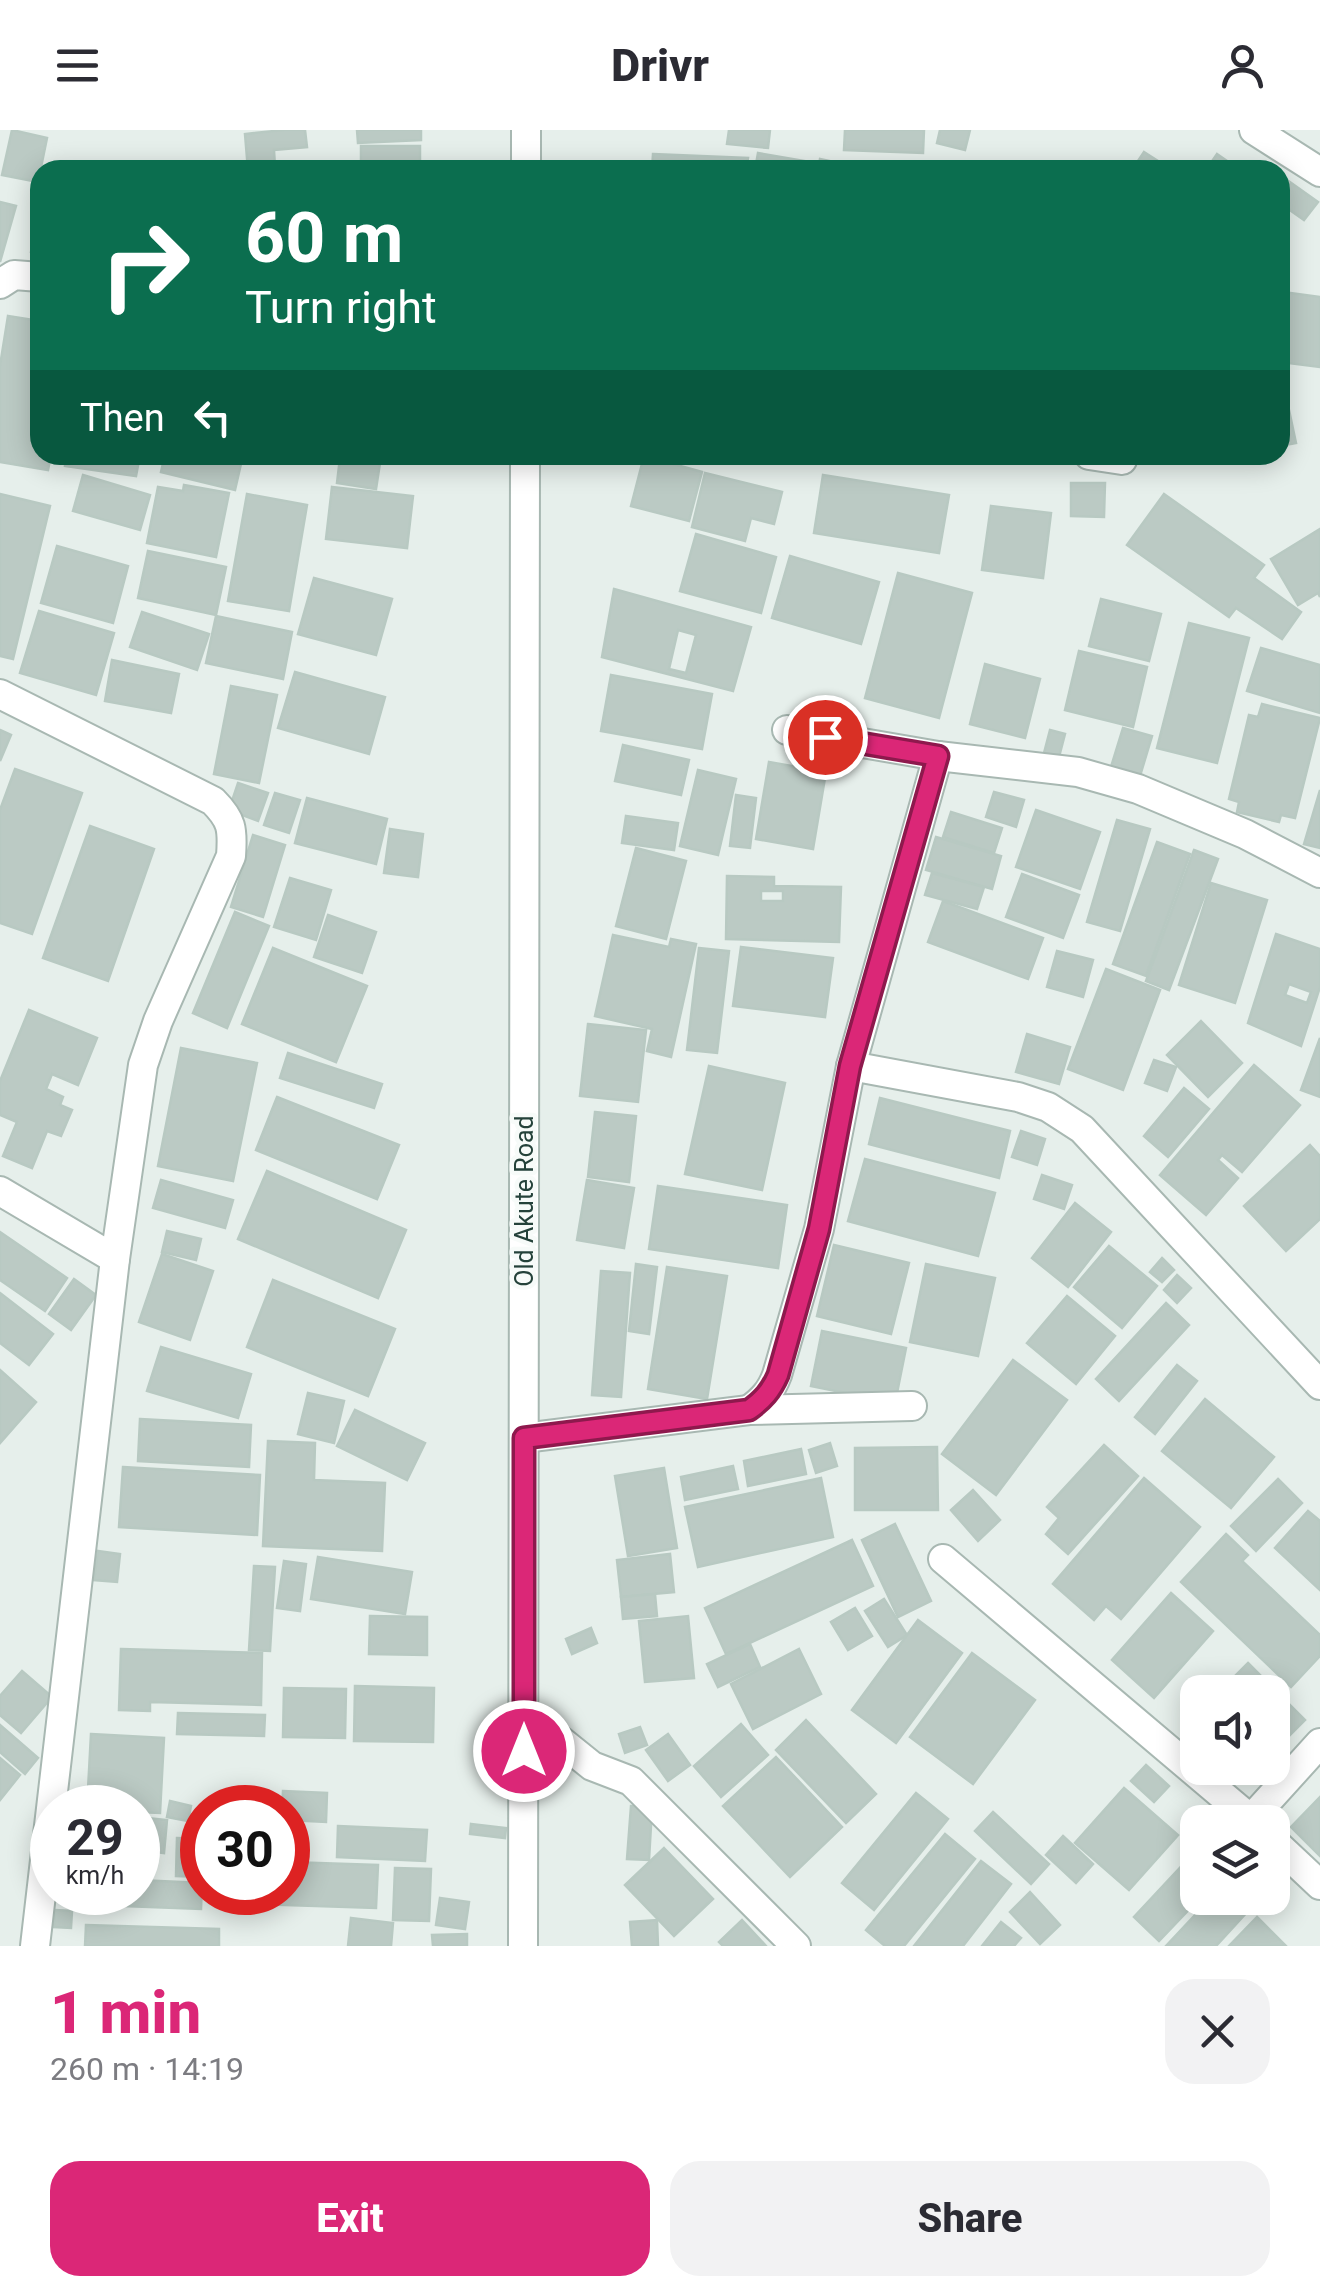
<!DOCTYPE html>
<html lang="en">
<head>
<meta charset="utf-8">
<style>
  :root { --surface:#fff; --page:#f2f2f3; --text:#2b2b33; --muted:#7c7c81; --accent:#db2777 }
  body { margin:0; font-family:Roboto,sans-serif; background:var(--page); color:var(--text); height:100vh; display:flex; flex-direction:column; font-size:38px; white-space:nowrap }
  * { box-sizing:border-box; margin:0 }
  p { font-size:32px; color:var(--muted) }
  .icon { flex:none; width:55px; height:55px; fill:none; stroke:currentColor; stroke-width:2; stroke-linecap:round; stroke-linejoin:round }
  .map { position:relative; height:1816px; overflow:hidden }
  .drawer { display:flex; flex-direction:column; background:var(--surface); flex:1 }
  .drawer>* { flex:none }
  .banner { position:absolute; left:30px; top:30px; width:1260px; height:305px; border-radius:30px; box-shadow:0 5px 25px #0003; background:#0b6e4f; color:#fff; overflow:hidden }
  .fabs { position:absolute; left:1180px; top:1545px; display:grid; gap:20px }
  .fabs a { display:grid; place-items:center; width:110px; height:110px; border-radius:20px; background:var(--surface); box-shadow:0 5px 25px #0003; font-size:50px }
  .speed { position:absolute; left:30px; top:1655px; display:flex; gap:20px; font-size:50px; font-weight:700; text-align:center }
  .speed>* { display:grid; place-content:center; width:130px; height:130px; border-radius:50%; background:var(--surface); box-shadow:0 5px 25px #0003; line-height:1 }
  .speed small { font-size:25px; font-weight:400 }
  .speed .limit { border:15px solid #d22; background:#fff; color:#111 }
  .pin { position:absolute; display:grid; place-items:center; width:85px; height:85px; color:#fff; margin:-42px; border:5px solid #fff; border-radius:50%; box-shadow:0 2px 10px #0007 }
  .me { position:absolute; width:110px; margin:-55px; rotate:0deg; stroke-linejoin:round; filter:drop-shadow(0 0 8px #0008) }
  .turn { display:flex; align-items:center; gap:35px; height:210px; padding:0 50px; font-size:45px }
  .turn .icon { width:130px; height:130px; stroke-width:2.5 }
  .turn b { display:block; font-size:70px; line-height:85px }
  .then { display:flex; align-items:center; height:95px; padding:0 50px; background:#0003; gap:20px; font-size:38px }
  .round { display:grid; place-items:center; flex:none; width:105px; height:105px; border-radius:30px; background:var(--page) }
  .summary { display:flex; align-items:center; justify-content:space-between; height:170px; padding:0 50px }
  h1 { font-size:60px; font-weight:800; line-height:75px; color:var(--accent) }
  .action { display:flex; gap:20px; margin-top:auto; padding:20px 50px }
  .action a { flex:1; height:115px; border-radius:30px; background:var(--accent); color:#fff; font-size:40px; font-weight:800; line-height:115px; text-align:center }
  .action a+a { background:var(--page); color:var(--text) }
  header { display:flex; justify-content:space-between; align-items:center; height:130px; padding:0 50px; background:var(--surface); font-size:45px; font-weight:800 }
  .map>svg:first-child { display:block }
  .building { fill:#bbcac4; stroke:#b8c9c2; stroke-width:2.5; fill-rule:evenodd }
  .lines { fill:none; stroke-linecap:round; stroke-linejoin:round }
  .minor-casing { stroke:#a8b8b2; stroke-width:32 }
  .minor { stroke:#fff; stroke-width:28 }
  .route-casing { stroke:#8e194d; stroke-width:25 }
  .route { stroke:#db2777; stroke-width:18 }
  .labels { text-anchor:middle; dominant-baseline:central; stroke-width:9; stroke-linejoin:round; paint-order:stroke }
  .street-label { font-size:25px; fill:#24423a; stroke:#f7fbf9 }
</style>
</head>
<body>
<header><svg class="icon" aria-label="menu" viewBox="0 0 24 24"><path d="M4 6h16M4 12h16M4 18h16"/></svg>Drivr<svg class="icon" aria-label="person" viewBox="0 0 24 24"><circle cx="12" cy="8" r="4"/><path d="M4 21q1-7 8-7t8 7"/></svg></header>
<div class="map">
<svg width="1320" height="1816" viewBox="0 0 1320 1816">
  <rect width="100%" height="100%" fill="#e6efeb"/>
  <g class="building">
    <polygon points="12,0 47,8 38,52 2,45"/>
    <polygon points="284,0 305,0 307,17 274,20 275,37 248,40 245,4"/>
    <polygon points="357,0 421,0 421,10 358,13"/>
    <polygon points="729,0 770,0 768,18 727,14"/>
    <polygon points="845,0 924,0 923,23 844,20"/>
    <polygon points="940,0 970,0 965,20 937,13"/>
    <rect x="361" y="16" width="59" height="24"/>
    <polygon points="1144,22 1172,40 1132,40"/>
    <polygon points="758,23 816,33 815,40 755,40"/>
    <polygon points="653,24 748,28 746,40 652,40"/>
    <polygon points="1217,24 1240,40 1206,40"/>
    <polygon points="820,29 871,40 818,40"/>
    <polygon points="1280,45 1318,72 1304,90 1280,73"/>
    <polygon points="40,67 40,124 31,122"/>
    <polygon points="0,72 16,76 0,132"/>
    <polygon points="1283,162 1320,167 1320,237 1280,232 1280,186"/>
    <polygon points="8,186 40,191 40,325 51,325 48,340 0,332 0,236"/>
    <polygon points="1289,280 1296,313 1280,316 1280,282"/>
    <polygon points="66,325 140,325 136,346 65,336"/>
    <polygon points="165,325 243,325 235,360 161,342"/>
    <polygon points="345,325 412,325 411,333"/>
    <polygon points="644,326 702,342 689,391 631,376"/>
    <polygon points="340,328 380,333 376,359 337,353"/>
    <polygon points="705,343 782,362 774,394 751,388 745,411 692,397"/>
    <polygon points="83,345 150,365 140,400 73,381"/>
    <polygon points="823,345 949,365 939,423 814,403"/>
    <polygon points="1071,353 1105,353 1104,387 1071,386"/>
    <polygon points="184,355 229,363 216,427 147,413 158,357 183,361"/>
    <polygon points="332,357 413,366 407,418 326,409"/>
    <polygon points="0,364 50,376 13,529 0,526"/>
    <polygon points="247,364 307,375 289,481 228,471"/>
    <polygon points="1164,364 1264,435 1254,448 1301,482 1282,509 1236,478 1229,487 1127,415"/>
    <polygon points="991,376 1051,383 1043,448 982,440"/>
    <polygon points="1320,399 1320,467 1318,463 1298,475 1271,429"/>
    <polygon points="696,404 776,427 761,483 680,461"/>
    <polygon points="57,416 128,436 113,493 41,473"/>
    <polygon points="148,421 226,437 216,485 138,468"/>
    <polygon points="790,426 879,452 861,514 772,488"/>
    <polygon points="898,443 972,463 939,588 865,568"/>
    <polygon points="314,448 392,469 376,525 298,504"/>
    <path d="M614 459 751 497 733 561 602 527ZM678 500 696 505 686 543 669 539Z"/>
    <polygon points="1101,469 1161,484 1149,531 1089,516"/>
    <polygon points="39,481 114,503 96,565 20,543"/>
    <polygon points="142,482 209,504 197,540 130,517"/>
    <polygon points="216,486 292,502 283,549 206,533"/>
    <polygon points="1189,493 1249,508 1217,633 1157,618"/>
    <polygon points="1261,518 1320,535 1320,583 1247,561"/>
    <polygon points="1079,521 1147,537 1133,597 1065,580"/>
    <polygon points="112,530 179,544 171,583 105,571"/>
    <polygon points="985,534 1040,549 1025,608 970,594"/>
    <polygon points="295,542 385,567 369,624 278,598"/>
    <polygon points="611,545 712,564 702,619 601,601"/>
    <polygon points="231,556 277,565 259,653 214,644"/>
    <polygon points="1262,574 1320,588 1295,688 1281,685 1279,692 1237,682 1239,672 1229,669 1249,585 1258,587"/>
    <polygon points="1123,598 1152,606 1140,646 1111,637"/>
    <polygon points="0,600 11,605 0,631"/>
    <polygon points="1050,600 1065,604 1059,627 1044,623"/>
    <polygon points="623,615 689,630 681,665 615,651"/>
    <polygon points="769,632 826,642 813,719 756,709"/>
    <polygon points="15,639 82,663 32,804 0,793 0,680"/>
    <polygon points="698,640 736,649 718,725 680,716"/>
    <polygon points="238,653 268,663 258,691 229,680"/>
    <polygon points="1320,660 1320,718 1304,714"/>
    <polygon points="994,662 1024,670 1016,697 986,687"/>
    <polygon points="275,663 300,670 289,703 264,695"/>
    <polygon points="736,665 756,668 750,718 730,716"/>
    <polygon points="307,668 387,689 376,734 295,713"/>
    <polygon points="1036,680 1100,702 1080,759 1016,737"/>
    <polygon points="951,682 1002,698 994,723 943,707"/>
    <polygon points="626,686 678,693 674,720 622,713"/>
    <polygon points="1117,690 1150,699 1120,801 1087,792"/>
    <polygon points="90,696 154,719 108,851 43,828"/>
    <polygon points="390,699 423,704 418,747 384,743"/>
    <polygon points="253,705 285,715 263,787 231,777"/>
    <polygon points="936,707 1001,726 992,759 926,740"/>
    <polygon points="1157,712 1190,724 1146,846 1113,834"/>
    <polygon points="636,718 686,731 666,809 616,796"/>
    <polygon points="1194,720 1218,729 1169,860 1146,851"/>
    <polygon points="932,743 984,757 977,779 925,765"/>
    <polygon points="1022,744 1079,765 1063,808 1006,787"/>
    <path d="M727 746 774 747V756L841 757 839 812 726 809ZM761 761H783V771H761Z"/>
    <polygon points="290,748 331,760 316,810 274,797"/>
    <polygon points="1211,753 1267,770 1235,873 1179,855"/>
    <polygon points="943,771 1043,808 1028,849 928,812"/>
    <polygon points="235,782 269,796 227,898 193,883"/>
    <polygon points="328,785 376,802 362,843 314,827"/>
    <path d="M1276 804 1320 819V857L1301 916 1248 893ZM1289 854 1311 862 1307 873 1285 865Z"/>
    <polygon points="613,805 669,817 671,809 696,814 671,927 647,921 652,899 595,886"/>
    <polygon points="741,817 833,828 825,887 733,876"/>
    <polygon points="273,818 367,856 336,932 242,894"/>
    <polygon points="699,818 729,821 717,923 687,920"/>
    <polygon points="1057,821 1093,830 1083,867 1047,857"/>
    <polygon points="1106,839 1160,860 1123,960 1068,939"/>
    <polygon points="29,880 97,908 78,955 52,944 46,959 63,967 60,975 72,980 61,1006 47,1001 32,1038 3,1026 17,992 0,985 0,951"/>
    <polygon points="1201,891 1242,933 1208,967 1167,925"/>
    <polygon points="588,894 646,900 638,972 580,966"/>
    <polygon points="1027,904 1070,917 1059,954 1016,942"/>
    <polygon points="1320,908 1320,967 1301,960"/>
    <polygon points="181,918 257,933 233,1051 158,1036"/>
    <polygon points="288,923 382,954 374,978 280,948"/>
    <polygon points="1154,930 1176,937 1167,961 1145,953"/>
    <polygon points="1254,935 1300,975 1242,1042 1222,1025 1218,1030 1238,1048 1206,1085 1160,1045"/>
    <polygon points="709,936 785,953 762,1060 685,1044"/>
    <polygon points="1184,958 1209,979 1168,1027 1144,1006"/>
    <polygon points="277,967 399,1015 377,1069 256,1020"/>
    <polygon points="880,968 1010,1001 999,1048 869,1014"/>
    <polygon points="595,982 636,986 629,1052 588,1047"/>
    <polygon points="1021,1001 1045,1009 1037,1035 1012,1027"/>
    <polygon points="1310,1015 1320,1026 1320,1089 1286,1121 1244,1076"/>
    <polygon points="865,1029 995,1063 978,1126 848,1091"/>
    <polygon points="267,1041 406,1100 378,1168 238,1109"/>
    <polygon points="1042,1045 1072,1055 1064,1079 1034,1069"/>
    <polygon points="161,1050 233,1070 225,1098 153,1078"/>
    <polygon points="587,1050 634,1058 624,1118 577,1110"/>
    <polygon points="658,1056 787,1075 778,1138 649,1119"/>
    <polygon points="1075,1073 1111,1102 1068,1157 1032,1128"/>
    <polygon points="167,1101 201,1109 196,1130 162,1122"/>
    <polygon points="0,1102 67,1148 45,1181 0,1150"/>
    <polygon points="834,1115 909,1133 891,1204 817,1186"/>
    <polygon points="1109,1116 1157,1156 1122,1198 1074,1157"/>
    <polygon points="162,1124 213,1141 190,1210 139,1192"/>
    <polygon points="1162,1128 1174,1140 1162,1152 1150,1142"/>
    <polygon points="636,1134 657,1137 649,1204 629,1201"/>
    <polygon points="926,1134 995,1148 978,1226 910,1212"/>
    <polygon points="667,1137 727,1146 707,1269 648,1259"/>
    <polygon points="601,1141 630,1143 621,1267 592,1265"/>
    <polygon points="1177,1145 1191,1158 1177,1173 1164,1160"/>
    <polygon points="74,1149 96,1165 71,1200 49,1184"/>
    <polygon points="273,1150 395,1199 368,1266 247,1217"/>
    <polygon points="0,1163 53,1204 29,1235 0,1213"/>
    <polygon points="1067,1166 1115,1206 1076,1254 1027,1213"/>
    <polygon points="1166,1173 1189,1195 1119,1271 1096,1249"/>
    <polygon points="822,1201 906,1218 895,1273 811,1256"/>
    <polygon points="161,1217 251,1244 238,1288 147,1261"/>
    <polygon points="1013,1230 1067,1270 996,1365 942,1324"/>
    <polygon points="1177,1235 1197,1251 1155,1304 1135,1287"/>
    <polygon points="0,1240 36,1272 0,1313"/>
    <polygon points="308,1263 344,1271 334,1313 298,1304"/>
    <polygon points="1205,1269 1274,1327 1231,1378 1162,1321"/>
    <polygon points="355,1280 425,1313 407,1350 337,1316"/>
    <polygon points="140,1289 251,1295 249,1337 138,1331"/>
    <polygon points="268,1311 315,1313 314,1350 385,1353 382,1421 263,1416"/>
    <polygon points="830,1313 837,1336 816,1343 809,1320"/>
    <polygon points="1104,1315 1138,1346 1068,1424 1046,1404 1059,1388 1047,1377"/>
    <polygon points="937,1317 938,1380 855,1380 855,1318"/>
    <polygon points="801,1319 806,1344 748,1356 744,1331"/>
    <polygon points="733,1336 738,1359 685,1370 681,1347"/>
    <polygon points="123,1337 260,1345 257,1405 119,1397"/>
    <polygon points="664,1338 677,1418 628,1426 615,1346"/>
    <polygon points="821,1348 833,1407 698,1437 685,1377"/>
    <polygon points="1144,1348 1200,1397 1121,1489 1106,1476 1094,1490 1053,1454"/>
    <polygon points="1278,1349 1302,1373 1256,1421 1231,1396"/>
    <polygon points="973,1360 1000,1390 978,1411 951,1380"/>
    <polygon points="1308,1381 1320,1391 1320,1460 1275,1418"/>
    <polygon points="895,1394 931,1471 898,1487 862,1410"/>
    <polygon points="1226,1404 1248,1425 1242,1431 1320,1505 1320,1526 1291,1557 1181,1452"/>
    <polygon points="852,1410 873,1456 726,1524 705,1478"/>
    <polygon points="98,1421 120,1424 117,1452 94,1450"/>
    <polygon points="670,1424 674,1462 621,1467 617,1430"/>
    <polygon points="318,1427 412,1442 405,1484 311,1469"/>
    <polygon points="284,1431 306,1434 300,1481 277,1478"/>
    <polygon points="254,1436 275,1437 270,1521 249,1520"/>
    <polygon points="1171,1463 1213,1501 1154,1568 1112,1530"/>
    <polygon points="655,1464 657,1486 623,1489 621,1467"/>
    <polygon points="884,1469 907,1505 888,1517 865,1481"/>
    <polygon points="855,1478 872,1506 848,1520 831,1492"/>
    <polygon points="370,1486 427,1487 427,1525 369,1524"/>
    <polygon points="688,1486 694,1548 645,1552 639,1491"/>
    <polygon points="918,1490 962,1523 896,1613 852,1580"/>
    <polygon points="591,1498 597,1513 572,1524 566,1509"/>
    <polygon points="750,1514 760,1537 718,1557 707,1534"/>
    <polygon points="121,1519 262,1523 261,1575 150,1572 150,1581 119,1580"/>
    <polygon points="799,1519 821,1564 753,1599 731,1554"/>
    <polygon points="972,1523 1035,1570 973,1654 910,1607"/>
    <polygon points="1248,1533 1305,1590 1272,1623 1272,1562 1219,1562"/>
    <polygon points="22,1541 52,1567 21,1603 0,1585 0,1566"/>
    <polygon points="355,1556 434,1558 433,1612 354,1611"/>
    <polygon points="284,1558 346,1559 345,1608 283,1607"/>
    <polygon points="178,1583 265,1585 264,1606 177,1604"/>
    <polygon points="806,1590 876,1664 846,1693 776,1620"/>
    <polygon points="741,1594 768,1625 721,1667 694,1636"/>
    <polygon points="0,1595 38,1628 25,1644 0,1622"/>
    <polygon points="640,1597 647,1615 625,1623 619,1604"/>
    <polygon points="91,1604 164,1608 160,1683 138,1682 138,1678 87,1678"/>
    <polygon points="668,1604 690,1635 668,1651 646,1620"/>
    <polygon points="776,1627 842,1697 790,1747 723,1676"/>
    <polygon points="0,1628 20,1645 0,1670"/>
    <polygon points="1146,1635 1169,1656 1154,1672 1131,1651"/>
    <polygon points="1227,1638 1258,1638 1243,1653"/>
    <polygon points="1124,1658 1178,1705 1129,1760 1075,1713"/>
    <polygon points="283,1661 327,1663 326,1692 288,1690 288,1678 282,1678"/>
    <polygon points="916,1663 948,1689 874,1780 842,1753"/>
    <polygon points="1320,1667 1320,1726 1291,1697"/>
    <polygon points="170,1671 191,1676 188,1691 167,1687"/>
    <polygon points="631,1676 652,1678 649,1730 627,1729"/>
    <polygon points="993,1682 1049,1734 1031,1754 975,1701"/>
    <polygon points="138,1687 167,1690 164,1723 138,1720"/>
    <polygon points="471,1694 506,1698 505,1708 470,1704"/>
    <polygon points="338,1696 427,1700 425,1731 337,1727"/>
    <polygon points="945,1704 975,1729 904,1816 885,1816 866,1800"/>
    <polygon points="1063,1706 1093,1734 1076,1753 1046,1725"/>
    <polygon points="177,1708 202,1709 202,1747 176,1746"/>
    <polygon points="664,1718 713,1769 674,1806 625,1755"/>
    <polygon points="1190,1727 1198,1734 1198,1768 1200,1768 1159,1811 1134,1787"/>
    <polygon points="981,1731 1011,1754 963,1816 914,1816"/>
    <polygon points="288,1732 378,1735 376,1778 254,1774 254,1762 288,1762"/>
    <polygon points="395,1738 431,1739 429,1791 393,1790"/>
    <polygon points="138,1750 202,1753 201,1779 97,1775 98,1762 138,1762"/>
    <polygon points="64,1762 94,1762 93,1775 63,1771"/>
    <polygon points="219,1762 249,1762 249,1770 219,1769"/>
    <polygon points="1030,1762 1060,1795 1040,1814 1010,1782"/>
    <polygon points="440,1768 469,1772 465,1799 436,1795"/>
    <polygon points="1211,1768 1234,1768 1248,1781 1216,1816 1166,1816"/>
    <polygon points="55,1780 72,1781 71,1798 54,1797"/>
    <polygon points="1257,1787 1286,1816 1229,1816"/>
    <polygon points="351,1788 393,1793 391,1816 348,1816"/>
    <polygon points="657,1790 658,1816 632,1816 630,1792"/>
    <polygon points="742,1790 766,1816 723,1816 719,1812"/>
    <polygon points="1001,1792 1021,1808 1014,1816 982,1816"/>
    <polygon points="86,1795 219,1799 219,1816 85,1816"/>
    <polygon points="467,1804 467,1816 433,1816 432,1805"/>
  </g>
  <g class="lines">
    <defs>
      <g id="minor">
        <polyline points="1254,0 1320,42"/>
        <polyline points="526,40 526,0"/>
        <polyline points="0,154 14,145 40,147"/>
        <polyline points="1089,325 1122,330"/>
        <path d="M0 564 213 671C232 690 233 699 231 726L158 891 143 935 115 1129"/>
        <polyline points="787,600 938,626 1078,642 1138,659 1245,704 1320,743"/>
        <polyline points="851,936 1018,967 1048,977 1082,999 1320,1255"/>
        <polyline points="0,1061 115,1129 35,1816"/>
        <path d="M749 1280C763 1270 771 1261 777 1245L819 1099 851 936 938 626"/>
        <polyline points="524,1308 749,1280 912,1276"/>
        <polyline points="943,1429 1254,1692"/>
        <polyline points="525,1582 592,1636 631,1651 796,1816"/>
        <polyline points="1251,1689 1320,1613"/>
        <polyline points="1272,1710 1320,1755"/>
        <polyline points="523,1816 525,325"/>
      </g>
    </defs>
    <use href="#minor" class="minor-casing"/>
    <use href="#minor" class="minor"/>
  </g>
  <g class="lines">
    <defs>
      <path id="route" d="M524 1621V1308L749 1280C763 1270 771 1261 778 1245L819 1099 850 936 938 626 825 607"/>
    </defs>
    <use href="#route" class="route-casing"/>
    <use href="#route" class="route"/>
  </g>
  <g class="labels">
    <g class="street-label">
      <text transform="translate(524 1071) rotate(-90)">Old Akute Road</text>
    </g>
  </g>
</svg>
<div class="fabs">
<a><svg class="icon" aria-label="sound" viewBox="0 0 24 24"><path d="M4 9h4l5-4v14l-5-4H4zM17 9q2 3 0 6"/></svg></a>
<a><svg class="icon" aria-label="layers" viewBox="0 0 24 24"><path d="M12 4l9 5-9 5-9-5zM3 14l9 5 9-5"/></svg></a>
</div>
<div class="speed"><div>29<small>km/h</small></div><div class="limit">30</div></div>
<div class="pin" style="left:825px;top:607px;background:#d93025"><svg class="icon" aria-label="arrive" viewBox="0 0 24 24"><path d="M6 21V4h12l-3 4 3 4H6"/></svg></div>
<svg class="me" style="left:524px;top:1621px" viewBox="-20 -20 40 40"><circle r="17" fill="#db2777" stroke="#fff" stroke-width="3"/><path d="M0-11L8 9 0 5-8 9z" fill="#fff"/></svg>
<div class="banner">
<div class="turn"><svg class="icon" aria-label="right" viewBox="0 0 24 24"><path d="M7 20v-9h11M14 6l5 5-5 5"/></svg><div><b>60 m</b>Turn right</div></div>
<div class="then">Then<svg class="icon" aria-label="left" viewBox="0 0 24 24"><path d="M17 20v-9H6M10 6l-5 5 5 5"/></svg></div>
</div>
</div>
<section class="drawer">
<div class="summary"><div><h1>1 min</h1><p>260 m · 14:19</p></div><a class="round"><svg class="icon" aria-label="close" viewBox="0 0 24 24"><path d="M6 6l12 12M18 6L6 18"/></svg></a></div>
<div class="action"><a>Exit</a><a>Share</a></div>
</section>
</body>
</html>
